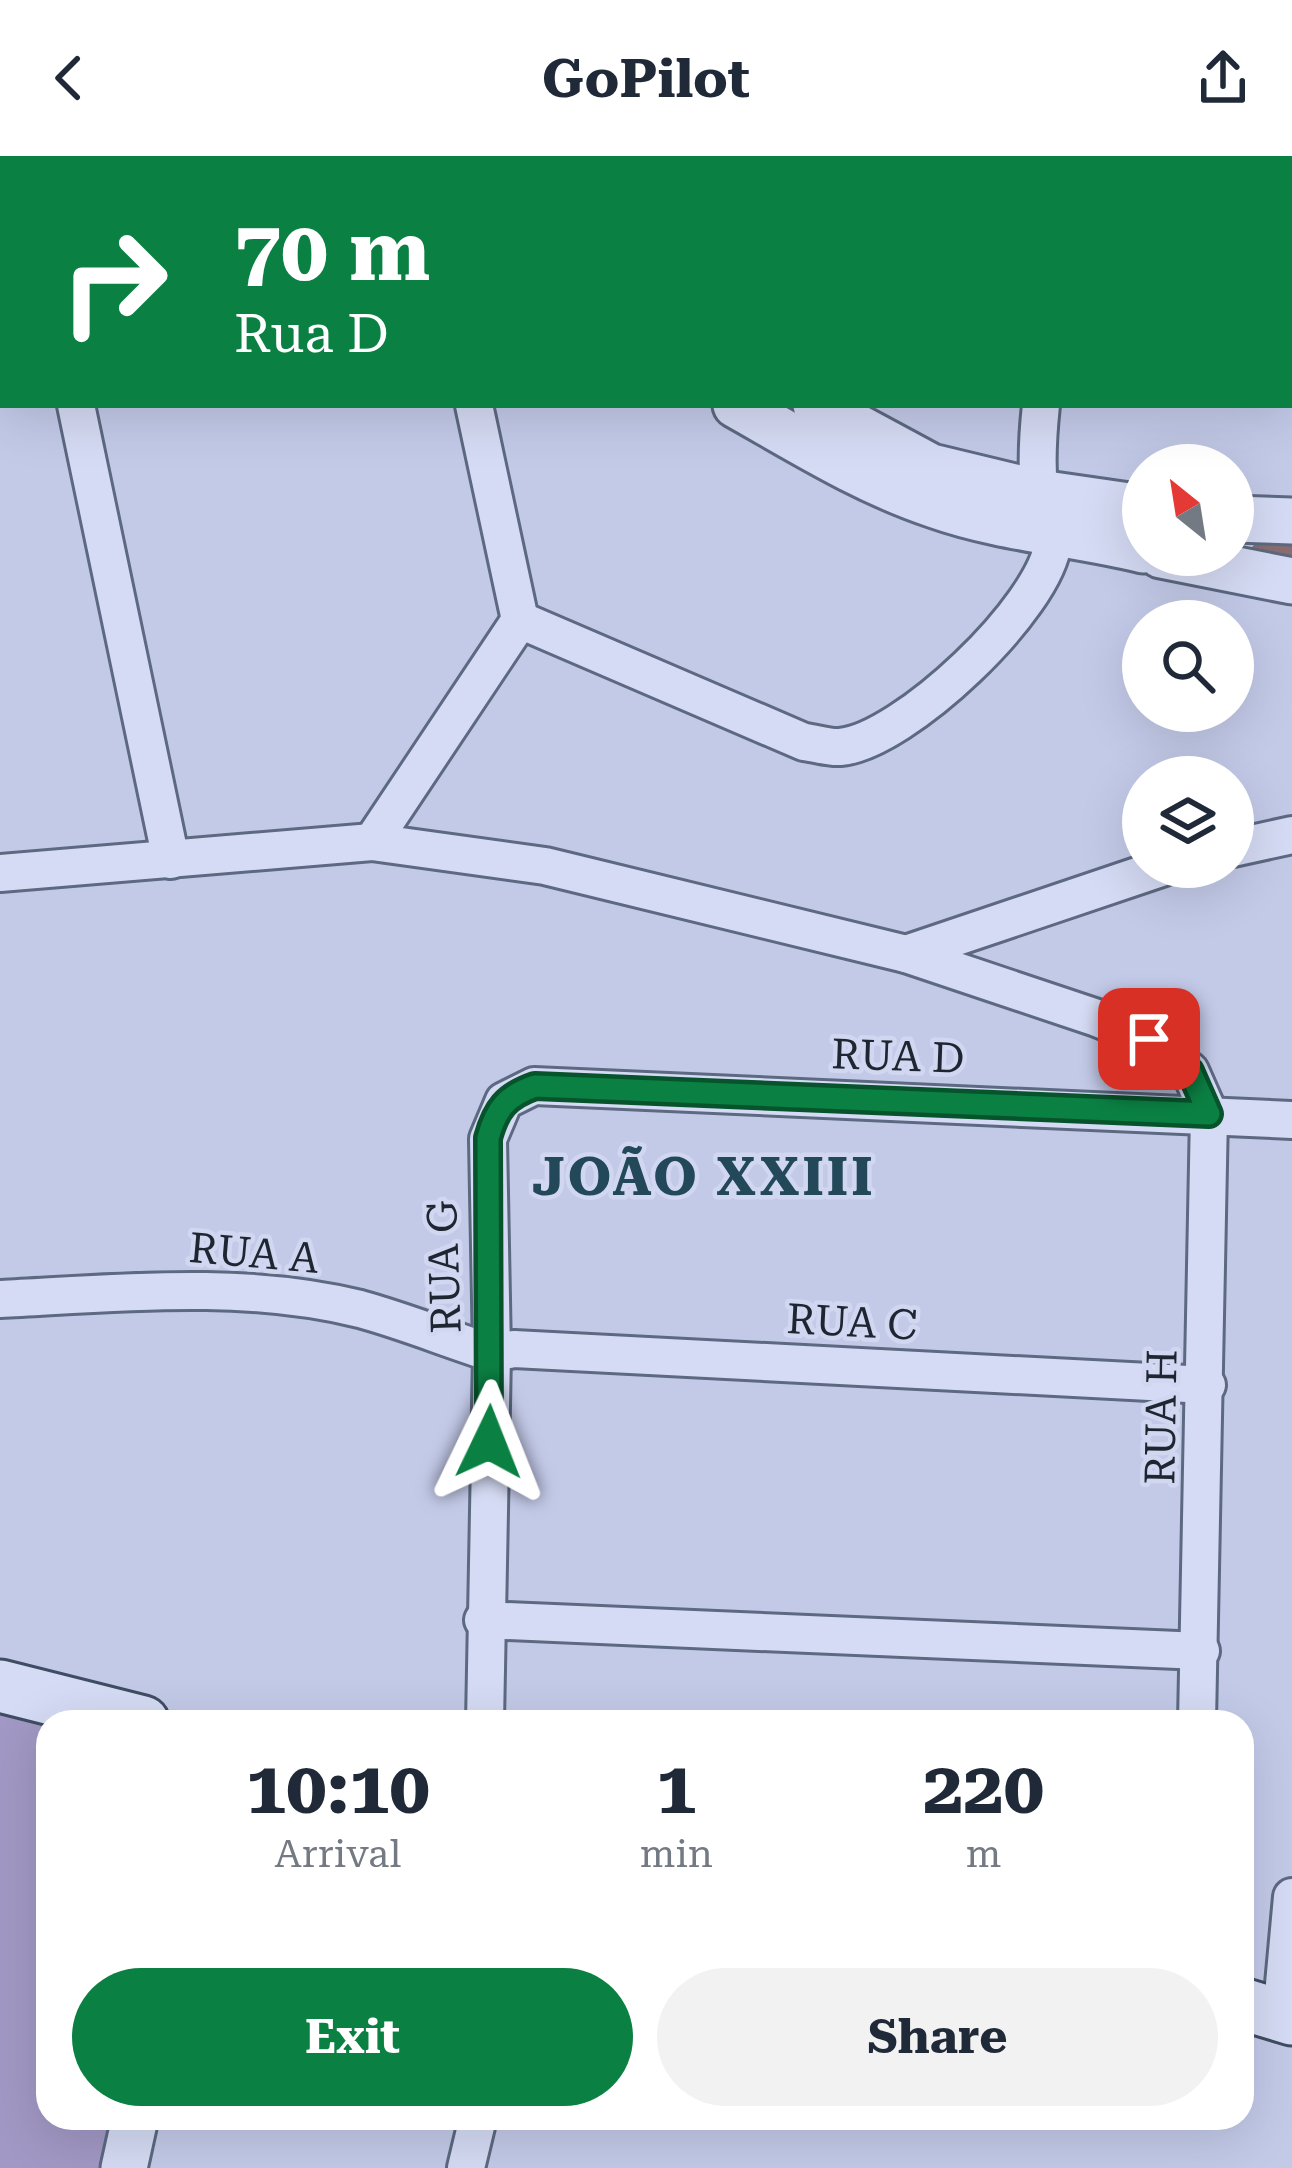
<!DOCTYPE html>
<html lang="en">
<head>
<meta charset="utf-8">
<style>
  :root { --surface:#fff; --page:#f2f2f3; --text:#1f2937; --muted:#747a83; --accent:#0b8043 }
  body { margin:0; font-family:"Roboto Serif",serif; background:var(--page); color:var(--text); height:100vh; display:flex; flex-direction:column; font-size:45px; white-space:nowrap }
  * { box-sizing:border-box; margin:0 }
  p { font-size:39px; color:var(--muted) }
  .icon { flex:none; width:66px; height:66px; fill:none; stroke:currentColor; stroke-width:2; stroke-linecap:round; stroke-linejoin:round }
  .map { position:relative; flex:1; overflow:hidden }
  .sheet { position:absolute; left:36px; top:1554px; width:1218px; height:420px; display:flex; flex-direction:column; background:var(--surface); border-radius:36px; box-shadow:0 12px 48px #0002 }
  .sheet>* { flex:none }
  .guide { position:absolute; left:0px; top:0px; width:1293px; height:252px; box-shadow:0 12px 48px #0002; background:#0b8043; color:#fff; overflow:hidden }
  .needle { width:78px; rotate:330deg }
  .tools { position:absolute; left:1122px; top:288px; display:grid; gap:24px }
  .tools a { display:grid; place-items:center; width:132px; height:132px; border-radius:50%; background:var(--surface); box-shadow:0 12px 48px #0002; font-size:60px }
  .pin { position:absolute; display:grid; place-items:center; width:102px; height:102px; color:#fff; margin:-51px; border-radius:24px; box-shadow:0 6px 18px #0006 }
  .me { position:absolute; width:132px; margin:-66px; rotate:2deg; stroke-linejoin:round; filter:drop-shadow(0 0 9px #0008) }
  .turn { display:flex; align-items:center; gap:42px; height:252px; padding:0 36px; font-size:54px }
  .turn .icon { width:156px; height:156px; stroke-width:2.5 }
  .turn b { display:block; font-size:84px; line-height:102px }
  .eta { display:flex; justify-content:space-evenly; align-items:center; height:204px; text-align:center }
  .eta b { font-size:72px; font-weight:700; line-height:84px }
  .action { display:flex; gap:24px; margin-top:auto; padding:24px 36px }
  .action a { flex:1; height:138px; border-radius:72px; background:var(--accent); color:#fff; font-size:48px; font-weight:700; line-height:138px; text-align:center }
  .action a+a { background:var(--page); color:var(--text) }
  header { display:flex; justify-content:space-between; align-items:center; height:156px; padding:0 36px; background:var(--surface); font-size:54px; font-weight:700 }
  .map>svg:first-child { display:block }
  .green { fill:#a298c5 }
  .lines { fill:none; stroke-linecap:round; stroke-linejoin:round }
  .stream { stroke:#886d71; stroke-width:10 }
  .minor-casing { stroke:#5c6980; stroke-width:42 }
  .tertiary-casing { stroke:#5c6980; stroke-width:51 }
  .secondary-casing { stroke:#3f4d62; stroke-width:57 }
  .minor { stroke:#d5dbf4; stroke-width:36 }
  .tertiary { stroke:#d5dbf4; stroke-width:45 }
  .secondary { stroke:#d5dbf4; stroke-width:51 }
  .route-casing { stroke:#07532c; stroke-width:30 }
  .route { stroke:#0b8043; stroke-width:21 }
  .labels { text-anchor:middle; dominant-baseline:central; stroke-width:9; stroke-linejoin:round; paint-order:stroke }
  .street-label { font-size:42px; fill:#1e2632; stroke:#d1d7f1 }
  .district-label { font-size:54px; font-weight:bold; letter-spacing:3px; fill:#224859; stroke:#d1d7f1 }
</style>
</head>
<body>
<header><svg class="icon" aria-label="back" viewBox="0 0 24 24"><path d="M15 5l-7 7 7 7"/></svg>GoPilot<svg class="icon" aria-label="share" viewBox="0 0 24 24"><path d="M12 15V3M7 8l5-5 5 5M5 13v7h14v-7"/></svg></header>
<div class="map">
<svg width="1292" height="2012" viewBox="0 0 1292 2012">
  <rect width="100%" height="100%" fill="#c3cae8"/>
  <polygon class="green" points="0,1530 48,1566 48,1962 122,1962 110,2012 0,2012"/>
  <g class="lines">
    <polyline class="stream" points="1257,393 1292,395"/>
    <defs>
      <g id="minor">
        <polyline points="18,0 19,3"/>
        <polyline points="1005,0 1007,3"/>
        <polyline points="1233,0 1236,3"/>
        <polyline points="1290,22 1292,22"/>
        <polyline points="76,249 171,704"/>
        <path d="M520 464 804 586C815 587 829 592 840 591 903 586 1046 451 1053 386 1055 368 1041 350 1039 333 1036 305 1038 277 1041 249"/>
        <polyline points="372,686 520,464 474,249"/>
        <polyline points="1233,692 1292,679"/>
        <polyline points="0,717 372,686 545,710 906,798 1097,862 1149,883 1190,915 1209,958 1197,1566"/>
        <polyline points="906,798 1164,711"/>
        <path d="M0 1143C119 1137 243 1124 360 1153 404 1165 448 1183 492 1197L514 1193 1207 1229"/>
        <polyline points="483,1464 1201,1495"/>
        <polyline points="485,1566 492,1197 488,983 504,945 534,930 1292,964"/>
        <polyline points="1281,1861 1292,1741"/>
        <polyline points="466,2012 478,1962"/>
      </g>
      <g id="tertiary">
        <polyline points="295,0 301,3"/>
        <polyline points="380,0 385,3"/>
        <path d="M736 249C800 285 865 326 935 349 1003 373 1074 377 1143 394"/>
        <polyline points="816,249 931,311 1039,337 1143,352"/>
        <polyline points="1233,363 1292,365"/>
        <polyline points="1161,399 1292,425"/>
        <polyline points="124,2012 135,1962"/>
      </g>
      <g id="secondary">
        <polyline points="0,1530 143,1566"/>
        <polyline points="1242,1848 1292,1863"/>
      </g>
    </defs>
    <use href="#minor" class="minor-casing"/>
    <use href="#tertiary" class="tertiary-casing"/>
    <use href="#secondary" class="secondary-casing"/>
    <use href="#minor" class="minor"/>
    <use href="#tertiary" class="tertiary"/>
    <use href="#secondary" class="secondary"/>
  </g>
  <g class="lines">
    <defs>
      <path id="route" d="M489 1286 488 982C496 953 506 940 535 930L1209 958 1190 915 1149 883"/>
    </defs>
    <use href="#route" class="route-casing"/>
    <use href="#route" class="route"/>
  </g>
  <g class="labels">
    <g class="street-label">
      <text transform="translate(898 900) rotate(2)">RUA D</text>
      <text transform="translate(254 1097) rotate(5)">RUA A</text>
      <text transform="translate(444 1111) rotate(-92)">RUA G</text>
      <text transform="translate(852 1166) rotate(3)">RUA C</text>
      <text transform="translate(1161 1261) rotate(-89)">RUA H</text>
    </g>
    <g class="district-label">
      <text x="704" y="1020">JOÃO XXIII</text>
    </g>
  </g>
</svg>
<div class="tools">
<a><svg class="needle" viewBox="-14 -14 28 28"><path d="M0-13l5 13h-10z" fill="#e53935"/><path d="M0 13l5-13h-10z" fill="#747a83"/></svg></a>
<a><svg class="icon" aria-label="search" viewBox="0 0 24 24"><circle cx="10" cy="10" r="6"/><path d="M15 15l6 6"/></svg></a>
<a><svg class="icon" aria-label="layers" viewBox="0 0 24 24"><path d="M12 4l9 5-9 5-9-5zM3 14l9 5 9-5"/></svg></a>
</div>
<div class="pin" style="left:1149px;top:883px;background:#d93025"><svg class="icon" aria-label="arrive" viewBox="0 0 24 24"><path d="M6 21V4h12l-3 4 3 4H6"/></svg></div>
<svg class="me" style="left:489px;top:1286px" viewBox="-20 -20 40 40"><path d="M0-17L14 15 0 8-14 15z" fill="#0b8043" stroke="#fff" stroke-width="4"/></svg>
<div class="guide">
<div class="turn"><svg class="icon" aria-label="right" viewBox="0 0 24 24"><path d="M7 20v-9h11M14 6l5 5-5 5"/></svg><div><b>70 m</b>Rua D</div></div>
</div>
<section class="sheet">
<div class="eta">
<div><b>10:10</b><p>Arrival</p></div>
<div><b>1</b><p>min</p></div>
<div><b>220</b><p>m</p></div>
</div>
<div class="action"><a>Exit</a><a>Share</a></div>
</section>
</div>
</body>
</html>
